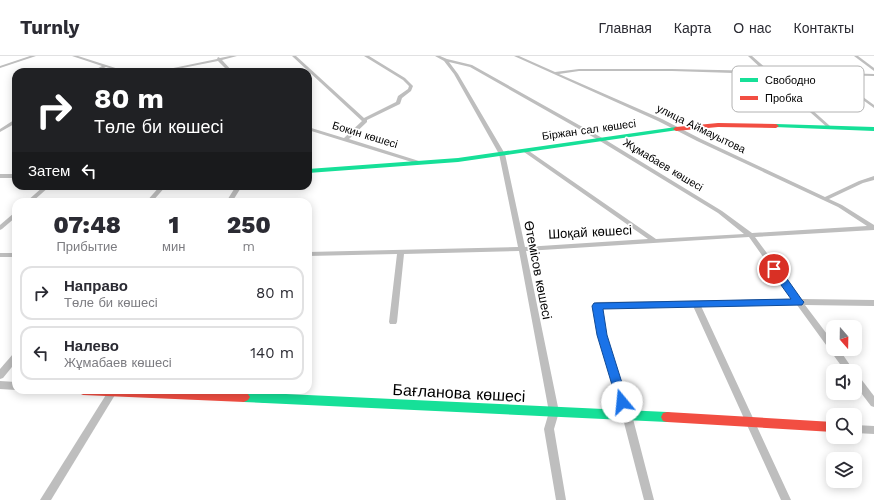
<!DOCTYPE html>
<html lang="ru">
<head>
<meta charset="utf-8">
<style>
  :root { --surface:#fff; --page:#f7f7f7; --text:#2b2b33; --muted:#7c7c81; --line:#e1e1e2 }
  body { margin:0; font-family:"Work Sans",sans-serif; background:var(--page); color:var(--text); height:100vh; display:flex; flex-direction:column; font-size:15px; white-space:nowrap }
  * { box-sizing:border-box; margin:0 }
  p { font-size:13px; color:var(--muted) }
  .icon { flex:none; width:22px; height:22px; fill:none; stroke:currentColor; stroke-width:2; stroke-linecap:round; stroke-linejoin:round }
  .map { position:relative; flex:1; overflow:hidden }
  .panel { position:absolute; left:12px; top:142px; width:300px; height:196px; display:flex; flex-direction:column; background:var(--surface); border-radius:12px; box-shadow:0 2px 10px #0003 }
  .panel>* { flex:none }
  .hud { position:absolute; left:12px; top:12px; width:300px; height:122px; border-radius:12px; box-shadow:0 2px 10px #0003; background:#202124; color:#fff; overflow:hidden }
  .needle { width:26px; rotate:160deg }
  .tools { position:absolute; left:826px; top:264px; display:grid; gap:8px }
  .tools a { display:grid; place-items:center; width:36px; height:36px; border-radius:8px; background:var(--surface); box-shadow:0 2px 10px #0003; font-size:20px }
  .pin { position:absolute; display:grid; place-items:center; width:34px; height:34px; color:#fff; margin:-17px; border:2px solid #fff; border-radius:50%; box-shadow:0 1px 4px #0007 }
  .me { position:absolute; width:44px; margin:-22px; rotate:343deg; stroke-linejoin:round; filter:drop-shadow(0 0 3px #0008) }
  .turn { display:flex; align-items:center; gap:14px; height:84px; padding:0 16px; font-size:18px }
  .turn .icon { width:52px; height:52px; stroke-width:2.5 }
  .turn b { display:block; font-size:28px; line-height:34px }
  .then { display:flex; align-items:center; height:38px; padding:0 16px; background:#0003; gap:8px; font-size:15px }
  .eta { display:flex; justify-content:space-evenly; align-items:center; height:68px; text-align:center }
  .eta b { font-size:24px; font-weight:800; line-height:28px }
  ul { padding:0; list-style:none }
  li { display:flex; align-items:center; gap:12px; height:54px; margin:0 8px 6px; padding:0 8px; border:2px solid var(--line); border-radius:12px }
  li div { flex:1 }
  li b { display:block; font-size:15px }
  li em { font-style:normal }
  header { display:flex; align-items:center; gap:24px; box-sizing:border-box; height:56px; padding:0 20px; background:var(--surface); border-bottom:1px solid var(--line) }
  header strong { font-size:19px }
  nav { display:flex; gap:22px; margin-inline-start:auto; font-size:14px }
  .map>svg:first-child { display:block }
  .lines { fill:none; stroke-linecap:round; stroke-linejoin:round }
  .street { fill:#bebebe; fill-rule:evenodd }
  .fast { fill:#16e098; fill-rule:evenodd }
  .jam { fill:#f24e42; fill-rule:evenodd }
  .route { fill:#1a73e8; stroke:#114b97 }
  .labels { text-anchor:middle; dominant-baseline:central; stroke-width:3.5; stroke-linejoin:round; paint-order:stroke }
  .far-street-label { font-size:11px; fill:#000; stroke:#fff }
  .street-label { font-size:13px; fill:#000; stroke:#fff }
  .near-street-label { font-size:16px; fill:#000; stroke:#fff }
  .key { fill:#fff; stroke:#b2b2b2; stroke-width:1 }
  .key-label { font-size:11px; fill:#000 }
</style>
</head>
<body>
<header>
<strong>Turnly</strong>
<nav><a>Главная</a><a>Карта</a><a>О нас</a><a>Контакты</a></nav>
</header>
<div class="map">
<svg width="874" height="444" viewBox="0 0 874 444">
  <rect width="100%" height="100%" fill="#fff"/>
  <g class="lines">
    <g class="street">
      <polygon points="30,0 36,0 0,12 0,10"/>
      <polygon points="72,0 78,0 128,16 122,16 106,11 96,16 91,16 102,10"/>
      <polygon points="230,0 237,0 222,4 233,16 229,16 218,5 162,16 154,16 217,3 218,1 220,2"/>
      <polygon points="292,0 296,0 364,62 396,46 398,40 408,33 409,30 403,24 364,0 369,0 405,22 413,30 411,35 402,42 400,48 367,64 367,66 349,83 419,105 419,107 415,107 308,74 308,71 344,82 362,65"/>
      <path d="M435 0H440L447 3 472 9 604 83 722 155 752 177 867 170 838 151 697 85 658 65 514 0H519L555 16 579 13H672L764 15 748 0H752L769 15 874 18V20L833 19 874 49V52L828 19 772 18 830 70V72H828L767 18 672 15H579L559 18 662 63 701 83 825 141 859 125 874 120V124L863 127 829 143 842 149 874 169V174L755 181 801 243 874 244V250L805 249 833 286V293H839L854 315H845L797 249 701 250 791 444H781L693 250 601 252 606 279 632 359 654 444H644L622 359 598 279 593 249 594 247 597 246 793 243 749 181 526 195 559 356 554 373 566 444H556L544 373 549 356 519 195 404 198 397 266 396 268H390L389 266 397 198 308 200V196L518 191 499 98 454 18 444 5ZM449 6 470 11 600 85 718 157 744 178 656 183 526 93 523 95 524 96 648 183 525 191 505 98 458 18Z"/>
      <polygon points="854,0 858,0 874,12 874,15"/>
      <polygon points="14,64 16,64 16,67 0,76 0,73"/>
      <rect x="0" y="118" width="16" height="4"/>
      <polygon points="44,130 50,130 32,146 26,146"/>
      <polygon points="160,130 166,130 152,146 146,146"/>
      <polygon points="236,130 242,130 232,146 226,146"/>
      <polygon points="16,156 16,161 2,173 0,174 0,169 14,157"/>
      <rect x="0" y="197" width="16" height="4"/>
      <polygon points="16,297 16,306 3,322 0,323 0,313 13,298"/>
      <polygon points="855,318 858,319 874,340 874,351 871,350 855,329"/>
      <polygon points="0,325 16,326 16,334 0,333"/>
      <polygon points="109,334 118,334 51,444 40,444"/>
      <polygon points="261,334 269,334 266,346 263,347 260,346 259,343"/>
      <polygon points="855,369 874,370 874,378 855,377"/>
    </g>
    <g class="fast">
      <polygon points="776,68 874,71 874,75 774,71 773,70"/>
      <polygon points="676,71 679,73 678,74 458,106 308,117 308,113 458,102"/>
      <polygon points="244,336 667,356 671,357 673,361 671,365 667,366 244,346 240,344 238,341 240,338"/>
    </g>
    <g class="jam">
      <polygon points="718,67 776,68 779,70 776,72 718,71 676,75 673,73 676,71"/>
      <polygon points="77,334 195,334 244,336 248,338 250,341 248,344 244,346 83,339 79,337"/>
      <polygon points="667,356 833,366 833,376 667,366 663,365 661,361 663,357"/>
    </g>
  </g>
  <polygon class="route" points="771,210 778,210 802,244 804,246 802,249 603,253 607,279 628,346 627,349 622,351 618,349 597,279 592,250 594,247 791,243 771,215 770,213"/>
  <g class="labels">
    <g class="far-street-label">
      <text transform="translate(701 73) rotate(26)">улица Аймауытова</text>
      <text transform="translate(589 74) rotate(-8)">Біржан сал көшесі</text>
      <text transform="translate(365 79) rotate(17)">Бокин көшесі</text>
      <text transform="translate(663 109) rotate(31)">Жұмабаев көшесі</text>
    </g>
    <g class="street-label">
      <text transform="translate(590 176) rotate(-3)">Шоқай көшесі</text>
      <text transform="translate(538 214) rotate(79)">Өтемісов көшесі</text>
    </g>
    <g class="near-street-label">
      <text transform="translate(459 337) rotate(3)">Бағланова көшесі</text>
    </g>
  </g>
  <rect x="732" y="10" width="132" height="46" rx="6" class="key"/>
  <rect x="740" y="22" width="18" height="4" fill="#16e098"/>
  <rect x="740" y="40" width="18" height="4" fill="#f24e42"/>
  <g class="key-label">
    <text x="765" y="28">Свободно</text>
    <text x="765" y="46">Пробка</text>
  </g>
</svg>
<div class="tools">
<a><svg class="needle" viewBox="-14 -14 28 28"><path d="M0-13l5 13h-10z" fill="#e53935"/><path d="M0 13l5-13h-10z" fill="#7c7c81"/></svg></a>
<a><svg class="icon" aria-label="sound" viewBox="0 0 24 24"><path d="M4 9h4l5-4v14l-5-4H4zM17 9q2 3 0 6"/></svg></a>
<a><svg class="icon" aria-label="search" viewBox="0 0 24 24"><circle cx="10" cy="10" r="6"/><path d="M15 15l6 6"/></svg></a>
<a><svg class="icon" aria-label="layers" viewBox="0 0 24 24"><path d="M12 4l9 5-9 5-9-5zM3 14l9 5 9-5"/></svg></a>
</div>
<div class="pin" style="left:774px;top:213px;background:#d93025"><svg class="icon" aria-label="arrive" viewBox="0 0 24 24"><path d="M6 21V4h12l-3 4 3 4H6"/></svg></div>
<svg class="me" style="left:622px;top:346px" viewBox="-20 -20 40 40"><circle r="19" fill="#fff"/><path d="M0-13L10 11 0 6-10 11z" fill="#1a73e8"/></svg>
<div class="hud">
<div class="turn"><svg class="icon" aria-label="right" viewBox="0 0 24 24"><path d="M7 20v-9h11M14 6l5 5-5 5"/></svg><div><b>80 m</b>Төле би көшесі</div></div>
<div class="then">Затем<svg class="icon" aria-label="left" viewBox="0 0 24 24"><path d="M17 20v-9H6M10 6l-5 5 5 5"/></svg></div>
</div>
<section class="panel">
<div class="eta">
<div><b>07:48</b><p>Прибытие</p></div>
<div><b>1</b><p>мин</p></div>
<div><b>250</b><p>m</p></div>
</div>
<ul>
<li><svg class="icon" aria-label="right" viewBox="0 0 24 24"><path d="M7 20v-9h11M14 6l5 5-5 5"/></svg><div><b>Направо</b><p>Төле би көшесі</p></div><em>80 m</em></li>
<li><svg class="icon" aria-label="left" viewBox="0 0 24 24"><path d="M17 20v-9H6M10 6l-5 5 5 5"/></svg><div><b>Налево</b><p>Жұмабаев көшесі</p></div><em>140 m</em></li>
</ul>
</section>
</div>
</body>
</html>
